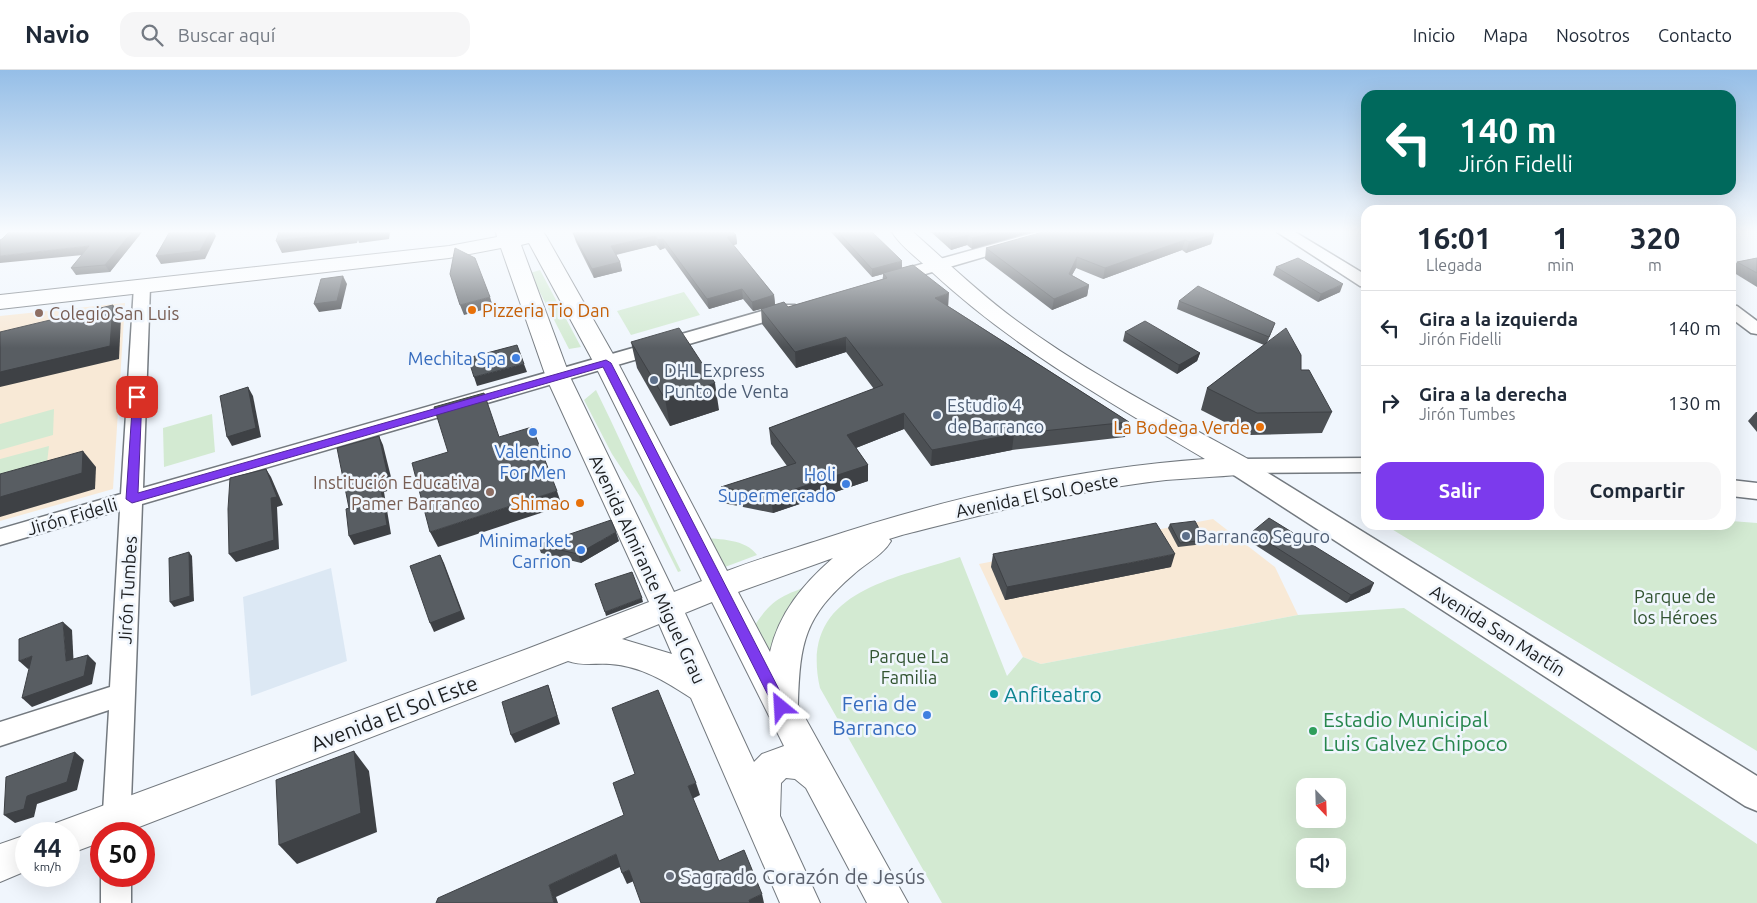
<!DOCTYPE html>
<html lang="es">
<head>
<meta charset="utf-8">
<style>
  :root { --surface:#fff; --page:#f6f6f7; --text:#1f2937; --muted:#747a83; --line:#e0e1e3; --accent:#7c3aed }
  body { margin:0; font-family:Ubuntu,sans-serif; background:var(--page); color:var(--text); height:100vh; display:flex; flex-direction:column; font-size:19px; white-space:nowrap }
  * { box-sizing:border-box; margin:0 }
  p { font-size:16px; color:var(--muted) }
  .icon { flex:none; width:28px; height:28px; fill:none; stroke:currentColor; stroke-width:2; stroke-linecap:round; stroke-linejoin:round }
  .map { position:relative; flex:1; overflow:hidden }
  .details { position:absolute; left:1361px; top:135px; width:375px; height:325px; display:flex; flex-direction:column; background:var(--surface); border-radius:15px; box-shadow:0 5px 20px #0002 }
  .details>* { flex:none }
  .top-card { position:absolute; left:1361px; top:20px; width:375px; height:105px; border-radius:15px; box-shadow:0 5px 20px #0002; background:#00695c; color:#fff; overflow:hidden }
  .needle { width:32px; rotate:157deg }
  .controls { position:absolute; left:1296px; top:708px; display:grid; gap:10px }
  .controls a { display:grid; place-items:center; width:50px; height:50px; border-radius:10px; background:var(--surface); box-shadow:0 5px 20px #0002; font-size:25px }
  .speed { position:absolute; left:15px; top:752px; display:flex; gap:10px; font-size:25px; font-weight:700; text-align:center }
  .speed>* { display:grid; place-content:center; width:65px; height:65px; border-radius:50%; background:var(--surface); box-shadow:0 5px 20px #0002; line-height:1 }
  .speed small { font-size:12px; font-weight:400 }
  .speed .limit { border:8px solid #d22; background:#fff; color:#111 }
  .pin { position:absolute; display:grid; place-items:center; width:42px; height:42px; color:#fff; margin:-21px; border-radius:10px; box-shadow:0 2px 8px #0006 }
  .me { position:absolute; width:55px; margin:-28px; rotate:333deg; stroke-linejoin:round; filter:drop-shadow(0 0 4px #0008) }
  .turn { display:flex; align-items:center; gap:18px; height:105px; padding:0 15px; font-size:22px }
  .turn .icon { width:65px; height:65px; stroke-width:2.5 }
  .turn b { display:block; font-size:35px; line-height:42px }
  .eta { display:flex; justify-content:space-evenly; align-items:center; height:85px; text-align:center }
  .eta b { font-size:30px; font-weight:700; line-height:35px }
  .button { display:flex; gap:10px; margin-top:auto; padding:10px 15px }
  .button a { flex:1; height:58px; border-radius:15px; background:var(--accent); color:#fff; font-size:20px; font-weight:700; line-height:58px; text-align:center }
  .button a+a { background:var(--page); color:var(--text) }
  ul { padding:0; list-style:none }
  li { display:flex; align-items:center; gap:15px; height:75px; padding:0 15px; border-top:1px solid var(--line) }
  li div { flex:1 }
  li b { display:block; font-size:19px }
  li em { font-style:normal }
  header { display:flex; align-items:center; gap:30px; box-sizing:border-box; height:70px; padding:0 25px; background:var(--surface); border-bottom:1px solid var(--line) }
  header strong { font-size:24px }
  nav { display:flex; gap:28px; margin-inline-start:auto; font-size:18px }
  .search { width:350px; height:45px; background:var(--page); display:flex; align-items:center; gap:12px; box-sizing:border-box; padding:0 18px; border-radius:15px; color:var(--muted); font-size:19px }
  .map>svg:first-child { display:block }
  .built { fill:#dce8f4 }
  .education { fill:#f8e9d6 }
  .green { fill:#d3ead2; fill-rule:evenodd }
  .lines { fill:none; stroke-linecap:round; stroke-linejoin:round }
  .minor-casing { stroke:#73797f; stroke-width:3 }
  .tertiary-casing { stroke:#73797f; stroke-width:3 }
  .secondary-casing { stroke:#73797f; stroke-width:2 }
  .minor { fill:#fff; fill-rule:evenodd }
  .tertiary { fill:#fff; fill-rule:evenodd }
  .secondary { fill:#fff; fill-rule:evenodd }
  .wall { fill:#4c5054 }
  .shaded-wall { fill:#3e4145 }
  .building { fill:#585d62; stroke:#3e4145 }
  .route { fill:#7c3aed; stroke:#51269a }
  .food-dot { fill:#e8710a; stroke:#f0f6fd; stroke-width:2 }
  .education-dot { fill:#8d6e63; stroke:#f0f6fd; stroke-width:2 }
  .shop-dot { fill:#3f7fe0; stroke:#f0f6fd; stroke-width:2 }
  .service-dot { fill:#5c6f8a; stroke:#f0f6fd; stroke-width:2 }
  .culture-dot { fill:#0f9aa8; stroke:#f0f6fd; stroke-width:2 }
  .leisure-dot { fill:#2e9e5b; stroke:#f0f6fd; stroke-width:2 }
  .worship-dot { fill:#6b7280; stroke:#f0f6fd; stroke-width:2 }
  .labels { text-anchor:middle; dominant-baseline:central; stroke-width:5; stroke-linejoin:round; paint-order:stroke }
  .food-label { font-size:18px; fill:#c56008; stroke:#f0f6fd; text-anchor:end }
  .education-label { font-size:18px; fill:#785e54; stroke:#f0f6fd; text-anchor:start }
  .shop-label { font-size:18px; fill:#366cbe; stroke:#f0f6fd; text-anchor:end }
  .service-label { font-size:18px; fill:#4e5e75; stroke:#f0f6fd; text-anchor:start }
  .street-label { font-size:18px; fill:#1b1d1f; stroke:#f0f6fd }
  .park-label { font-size:18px; fill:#325431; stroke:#f0f6fd }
  .near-culture-label { font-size:21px; fill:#0d838f; stroke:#f0f6fd; text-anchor:start }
  .near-shop-label { font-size:21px; fill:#366cbe; stroke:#f0f6fd; text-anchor:end }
  .near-street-label { font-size:21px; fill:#1b1d1f; stroke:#f0f6fd }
  .near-leisure-label { font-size:21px; fill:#27864d; stroke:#f0f6fd; text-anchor:start }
  .near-worship-label { font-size:21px; fill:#5b616d; stroke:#f0f6fd; text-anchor:start }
</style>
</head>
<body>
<header>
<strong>Navio</strong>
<div class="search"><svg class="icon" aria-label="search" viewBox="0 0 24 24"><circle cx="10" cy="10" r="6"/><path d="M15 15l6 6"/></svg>Buscar aquí</div>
<nav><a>Inicio</a><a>Mapa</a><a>Nosotros</a><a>Contacto</a></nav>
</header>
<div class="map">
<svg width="1757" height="833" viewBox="0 0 1757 833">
  <rect width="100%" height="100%" fill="#f0f6fd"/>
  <polygon class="built" points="331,498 347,591 251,626 243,527"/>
  <g class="education">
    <polygon points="125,233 113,419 0,451 0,246"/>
    <polygon points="1213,449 1275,497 1298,545 1041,594 1023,587 979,494"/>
  </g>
  <g class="green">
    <polygon points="540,200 581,277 569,279 530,203"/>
    <polygon points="684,222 700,245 631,265 617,241"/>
    <path d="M596 320C626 380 651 441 681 501L678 502 641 428 612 384 584 330Z"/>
    <polygon points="54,339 53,365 0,380 0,354"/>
    <polygon points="212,344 215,382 164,397 163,358"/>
    <polygon points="49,376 46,401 0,415 0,389"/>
    <polygon points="1731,451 1757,453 1757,681 1385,455 1731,455"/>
    <path d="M702 468C719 469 746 469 757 485L717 500Z"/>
    <path d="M960 487 1007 606 1023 587 1041 594 1298 545 1404 538 1757 774V833H942L820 618C798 522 891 510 960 487ZM1305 716H1338V749H1305ZM1338 776V809H1305V776Z"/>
    <path d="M816 513 772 600 754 557C772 527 785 525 816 513Z"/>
  </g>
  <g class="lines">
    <defs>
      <g id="minor">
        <polygon points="1037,162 1061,162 1059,165 898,212 886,212 884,208 886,204"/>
        <polygon points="1277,162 1295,162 1366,205 1366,217 1360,216"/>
        <polygon points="142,211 148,212 150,216 143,418 783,235 795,235 798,239 795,243 142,434 130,759 128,764 104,764 102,759 109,640 0,676 0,652 110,617 120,440 0,475 0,459 121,424 134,216 136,212"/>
        <polygon points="1731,235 1737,236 1757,251 1757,264 1751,263 1731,248"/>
        <polygon points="1366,388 1366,402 1238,403 1231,401 1228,396 1231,391 1238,389"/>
        <polygon points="1731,410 1757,413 1757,429 1731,426"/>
        <rect x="101" y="806" width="30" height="27"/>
      </g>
      <polygon id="tertiary" points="1238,387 1247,390 1757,706 1757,741 1745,736 1229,402 1225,396 1229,390"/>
      <g id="secondary">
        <path d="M496 162H543L546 166 618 293 727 501C758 489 789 480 820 470 944 429 1075 398 1205 389 1109 332 1014 278 932 202 920 190 900 176 892 162H913C947 192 980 224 1017 251 1089 304 1169 345 1248 389L1251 396 1248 403 1238 405C1214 407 1190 408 1166 410 1077 420 989 443 902 465L889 469 891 471C883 485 866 493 854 504 804 547 800 572 798 635L908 833H867L806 718 795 709 786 708 781 713 780 746 820 833H780L691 628C665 611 641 596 610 594 596 593 581 596 568 591L121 764H101V772L69 784V764H51L56 753 527 579 649 532 546 307 501 178 449 188 0 239V225L449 176 497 167ZM529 173 594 293 702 511 674 522 570 307 521 175ZM833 488C803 514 779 543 770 582L738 522ZM712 532 784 676 762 684 754 692 685 543ZM659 554 672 584 622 569Z"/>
        <polygon points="26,765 26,801 0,812 0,774"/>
      </g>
    </defs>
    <use href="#minor" class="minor-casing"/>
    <use href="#tertiary" class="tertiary-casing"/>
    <use href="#secondary" class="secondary-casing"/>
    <use href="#minor" class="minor"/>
    <use href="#tertiary" class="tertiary"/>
    <use href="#secondary" class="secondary"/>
  </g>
  <g class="wall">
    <polygon points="142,162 110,202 76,205 71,198 82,185"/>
    <polygon points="831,162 872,162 902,198 948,236 1129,352 1125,367 1012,380 931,396 904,359 856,378 868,395 868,411 773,443 723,433 721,417 787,396 771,374 769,358 874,319 846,282 796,298 762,254 761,239 753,241 743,229 709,239 665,178 660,180 656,175 616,185 620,192 622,201 594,208 576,172 573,163 736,165 737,174 733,175 774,225 775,234 788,237 883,209 883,204 872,207"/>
    <polygon points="931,162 1032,162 972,179 967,175 951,180"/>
    <polygon points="1214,164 1211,174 1186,183 1182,180 1103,209 1076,198 1072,205 1089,215 1087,226 1052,240 985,189 986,178"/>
    <polygon points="1757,188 1757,217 1731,201 1737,192"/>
    <polygon points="1276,197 1340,222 1318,232 1273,205"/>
    <polygon points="1179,231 1275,253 1267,273 1301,300 1332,342 1322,363 1250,365 1201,340 1207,318 1264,275 1177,239"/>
    <polygon points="1125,262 1200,283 1197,291 1177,304 1123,271"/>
    <polygon points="631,272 719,340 670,356 637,298"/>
    <polygon points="1756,342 1757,342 1757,362 1748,351"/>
    <polygon points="1170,454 1205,470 1204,474 1178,477 1168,458"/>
    <polygon points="1252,462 1370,522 1346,533 1249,471"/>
    <polygon points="619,471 581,493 541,483 538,475"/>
    <polygon points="993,484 1171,497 1005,530 991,497"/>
  </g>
  <g class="shaded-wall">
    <polygon points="132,162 142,162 110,202 105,195"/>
    <polygon points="210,162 214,162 216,166 205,189 161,194 156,186"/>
    <polygon points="351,162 390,162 389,169 359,173 358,170 357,173 282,183 276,171"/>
    <polygon points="996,162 1032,162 972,179 972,168"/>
    <polygon points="1214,164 1211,174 1186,183 1189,172"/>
    <polygon points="736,165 737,174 728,177 727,167"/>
    <polygon points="968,165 967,175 951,180 951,169"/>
    <polygon points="655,166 656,175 613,185 611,176"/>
    <polygon points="663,169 665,178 660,180 658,170"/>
    <polygon points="1185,170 1182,180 1103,209 1105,198"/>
    <polygon points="89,176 93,184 0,193 0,186"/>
    <polygon points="1077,187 1076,198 1067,214 1069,204"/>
    <polygon points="902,191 902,199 872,207 872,199"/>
    <polygon points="620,192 622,201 594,208 592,199"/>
    <polygon points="343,206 347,214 341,239 319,242 314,234"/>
    <polygon points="1343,214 1340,222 1318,232 1321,224"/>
    <polygon points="1089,215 1087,226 1052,240 1054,229"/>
    <polygon points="742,219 743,229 709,239 707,229"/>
    <polygon points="949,223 948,239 935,228"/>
    <polygon points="774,225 775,235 753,241 752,232"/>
    <polygon points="490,227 493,237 464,245 460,235"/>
    <polygon points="113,235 121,247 119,289 0,317 0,302"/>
    <polygon points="846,267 846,282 796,298 795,282"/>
    <polygon points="1200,283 1197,291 1177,304 1179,295"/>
    <polygon points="524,294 527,302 477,316 474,307"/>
    <polygon points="715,313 719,340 670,356 665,329"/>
    <polygon points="248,317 253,326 261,367 232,376 227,367"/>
    <polygon points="904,343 904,359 848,381 847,365"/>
    <polygon points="1014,364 1012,380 931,396 932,380"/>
    <polygon points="379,366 383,375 394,419 384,422 391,464 354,475 349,466 380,413"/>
    <polygon points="83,381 96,397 95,419 0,447 0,427"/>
    <polygon points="868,395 868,411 773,443 771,427"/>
    <polygon points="266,399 271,407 283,435 277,437 279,479 236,492 229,484"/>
    <polygon points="557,421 562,436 438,477 430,462"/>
    <polygon points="616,462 619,471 581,493 578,484"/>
    <polygon points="189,482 192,486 194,531 174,537 170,532"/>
    <polygon points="1175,484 1171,497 1005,530 1007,517"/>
    <polygon points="440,485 444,493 465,549 434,562 430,553"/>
    <polygon points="1374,513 1370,522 1346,533 1351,525"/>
    <polygon points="642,528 643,532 606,546 605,542"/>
    <polygon points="63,552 72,560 74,600 66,591"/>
    <polygon points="88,585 96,593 92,614 32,637 22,628"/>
    <polygon points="32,586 41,594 28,599 19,591"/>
    <polygon points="548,615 551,624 560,654 515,673 511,665"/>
    <polygon points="354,681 369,701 377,762 297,794 279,775"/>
    <polygon points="75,682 84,690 77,720 37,734 34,747 15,753 4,745 27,726"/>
    <polygon points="696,713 700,725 692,729 688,716"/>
    <polygon points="616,784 622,796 556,827 558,833 554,833 549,815"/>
    <polygon points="629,800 634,811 627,814 622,803"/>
    <polygon points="762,824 764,833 750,833 749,830"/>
  </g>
  <g class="building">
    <polygon points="9,162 132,162 105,195 71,198 89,176 0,186 0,170 2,169"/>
    <polygon points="181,162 210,162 200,181 156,186 169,163"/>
    <polygon points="279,162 351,162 276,171"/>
    <polygon points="580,162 733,162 736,165 727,167 774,225 752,232 742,219 707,229 663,169 658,170 655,166 611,176 620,192 592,199 573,163"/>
    <polygon points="838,162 872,162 902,191 872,199"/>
    <polygon points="943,162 996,162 972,168 968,165 951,169"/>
    <polygon points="1043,162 1211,162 1214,164 1189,172 1185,170 1105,198 1077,187 1069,204 1089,215 1054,229 986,178"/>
    <polygon points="455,178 475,188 490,227 460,235 450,204"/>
    <polygon points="1298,188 1343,214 1321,224 1276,197"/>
    <polygon points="1757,188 1757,203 1737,192"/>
    <polygon points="913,195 949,223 935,228 1129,352 1014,364 932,380 904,343 847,365 868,395 771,427 721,417 796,393 769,358 883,315 846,267 795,282 761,239 784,232 788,237 887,208 883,203"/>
    <polygon points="343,206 337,231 314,234 321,209"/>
    <polygon points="1198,216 1275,253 1269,267 1179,231"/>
    <polygon points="113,235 110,276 0,302 0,262"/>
    <polygon points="1145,251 1200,283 1179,295 1125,262"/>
    <polygon points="679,258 715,313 665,329 631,272"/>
    <polygon points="1286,258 1301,285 1301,300 1309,300 1332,342 1257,343 1207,318"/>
    <polygon points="517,275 524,294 474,307 468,288"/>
    <polygon points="248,317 256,358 227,367 220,326"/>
    <polygon points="484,323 499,367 532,357 557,421 430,462 412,393 448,382 434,337"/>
    <polygon points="379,366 389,411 380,413 387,455 349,466 346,439 349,438 337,378"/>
    <polygon points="83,381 82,403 0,427 0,404"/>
    <polygon points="266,399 277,427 271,428 274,470 229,484 228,439 230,408"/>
    <polygon points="1269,448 1374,513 1351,525 1252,462"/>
    <polygon points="611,450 616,462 578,484 538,475"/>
    <polygon points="1195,451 1205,470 1180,473 1170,454"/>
    <polygon points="1156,453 1175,484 1007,517 993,484"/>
    <polygon points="189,482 190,526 170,532 169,488"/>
    <polygon points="440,485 461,541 430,553 410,496"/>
    <polygon points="632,502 642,528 605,542 595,514"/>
    <polygon points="63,552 66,591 88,585 84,606 22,628 32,586 19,591 19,569"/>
    <polygon points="548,615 557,646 511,665 502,632"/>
    <polygon points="658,620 696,713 688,716 719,791 744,780 762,824 749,830 750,833 641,833 629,800 622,803 616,784 549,815 554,833 436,833 438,828 624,745 613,713 635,704 612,638"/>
    <polygon points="354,681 361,743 279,775 276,710"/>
    <polygon points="75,682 67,712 27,726 24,739 4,745 6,707"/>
  </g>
  <linearGradient id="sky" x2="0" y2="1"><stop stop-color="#95bee7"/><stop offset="0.58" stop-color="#f8fbfe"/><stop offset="1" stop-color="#f8fbfe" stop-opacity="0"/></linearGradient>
  <rect width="1757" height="278" fill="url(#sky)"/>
  <polygon class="route" points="606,290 611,293 786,633 788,637 786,641 781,643 776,641 603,297 132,433 126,429 133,325 137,324 142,327 138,423"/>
  <g class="food-dot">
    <circle cx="472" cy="240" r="5"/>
    <circle cx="1260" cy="357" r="5"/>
    <circle cx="580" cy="433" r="5"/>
  </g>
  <g class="education-dot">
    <circle cx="39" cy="243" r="5"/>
    <circle cx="490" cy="422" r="5"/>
  </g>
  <g class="shop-dot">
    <circle cx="516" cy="288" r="5"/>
    <circle cx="533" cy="362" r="5"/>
    <circle cx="846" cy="414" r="5"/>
    <circle cx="581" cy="480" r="5"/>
    <circle cx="927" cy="645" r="5"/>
  </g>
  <g class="service-dot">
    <circle cx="654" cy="310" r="5"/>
    <circle cx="937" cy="345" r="5"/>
    <circle cx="1186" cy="466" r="5"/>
  </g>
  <circle class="culture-dot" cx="994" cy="624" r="5"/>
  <circle class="leisure-dot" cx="1313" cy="661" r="5"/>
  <circle class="worship-dot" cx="670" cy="806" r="5"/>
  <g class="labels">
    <g class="food-label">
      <text x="482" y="240" text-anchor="start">Pizzeria Tio Dan</text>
      <text x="1250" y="357">La Bodega Verde</text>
      <text x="570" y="433">Shimao</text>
    </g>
    <g class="education-label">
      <text x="49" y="243">Colegio San Luis</text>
      <text x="480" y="412" text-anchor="end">Institución Educativa<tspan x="480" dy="21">Pamer Barranco</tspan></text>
    </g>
    <g class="shop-label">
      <text x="506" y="288">Mechita Spa</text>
      <text x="533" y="381" text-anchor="middle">Valentino<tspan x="533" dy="21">For Men</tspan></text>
      <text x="836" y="404">Holi<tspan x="836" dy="21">Supermercado</tspan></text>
      <text x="571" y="470">Minimarket<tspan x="571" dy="21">Carrion</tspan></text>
    </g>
    <g class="service-label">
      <text x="664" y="300">DHL Express<tspan x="664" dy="21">Punto de Venta</tspan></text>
      <text x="947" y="335">Estudio 4<tspan x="947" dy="21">de Barranco</tspan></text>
      <text x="1196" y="466">Barranco Seguro</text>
    </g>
    <g class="street-label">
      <text transform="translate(1037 425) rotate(-11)">Avenida El Sol Oeste</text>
      <text transform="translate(72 446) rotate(-16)">Jirón Fidelli</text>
      <text transform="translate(648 499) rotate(65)">Avenida Almirante Miguel Grau</text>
      <text transform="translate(127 520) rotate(-87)">Jirón Tumbes</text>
      <text transform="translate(1498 560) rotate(32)">Avenida San Martín</text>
    </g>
    <g class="park-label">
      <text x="1675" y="526">Parque de<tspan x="1675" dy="21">los Héroes</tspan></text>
      <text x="909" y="586">Parque La<tspan x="909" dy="21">Familia</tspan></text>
    </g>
    <g class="near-culture-label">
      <text x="1004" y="624">Anfiteatro</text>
    </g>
    <g class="near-shop-label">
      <text x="917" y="633">Feria de<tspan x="917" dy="24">Barranco</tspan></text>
    </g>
    <g class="near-street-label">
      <text transform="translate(394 643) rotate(-21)">Avenida El Sol Este</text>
    </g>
    <g class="near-leisure-label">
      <text x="1323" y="649">Estadio Municipal<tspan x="1323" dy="24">Luis Galvez Chipoco</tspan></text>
    </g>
    <g class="near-worship-label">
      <text x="680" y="806">Sagrado Corazón de Jesús</text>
    </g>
  </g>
</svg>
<div class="controls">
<a><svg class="needle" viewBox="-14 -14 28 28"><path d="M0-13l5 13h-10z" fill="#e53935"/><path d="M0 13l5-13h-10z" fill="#747a83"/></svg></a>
<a><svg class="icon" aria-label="sound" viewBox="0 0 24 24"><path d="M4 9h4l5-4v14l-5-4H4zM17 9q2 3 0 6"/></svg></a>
</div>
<div class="speed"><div>44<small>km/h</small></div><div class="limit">50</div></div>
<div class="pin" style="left:137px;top:327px;background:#d93025"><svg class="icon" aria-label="arrive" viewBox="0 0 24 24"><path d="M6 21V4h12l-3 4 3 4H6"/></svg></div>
<svg class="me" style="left:781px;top:637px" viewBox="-20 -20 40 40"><path d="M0-17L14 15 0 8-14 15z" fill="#7c3aed" stroke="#fff" stroke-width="4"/></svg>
<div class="top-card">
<div class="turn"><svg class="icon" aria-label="left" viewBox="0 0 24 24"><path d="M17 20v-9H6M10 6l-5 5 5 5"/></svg><div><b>140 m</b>Jirón Fidelli</div></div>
</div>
<section class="details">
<div class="eta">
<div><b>16:01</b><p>Llegada</p></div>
<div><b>1</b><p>min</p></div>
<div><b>320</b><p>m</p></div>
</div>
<ul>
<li><svg class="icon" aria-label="left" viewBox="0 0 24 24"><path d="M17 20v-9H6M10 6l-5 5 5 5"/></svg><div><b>Gira a la izquierda</b><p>Jirón Fidelli</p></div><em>140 m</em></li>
<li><svg class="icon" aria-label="right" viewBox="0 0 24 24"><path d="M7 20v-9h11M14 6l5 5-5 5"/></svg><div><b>Gira a la derecha</b><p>Jirón Tumbes</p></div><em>130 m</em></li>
</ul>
<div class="button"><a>Salir</a><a>Compartir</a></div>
</section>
</div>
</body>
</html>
